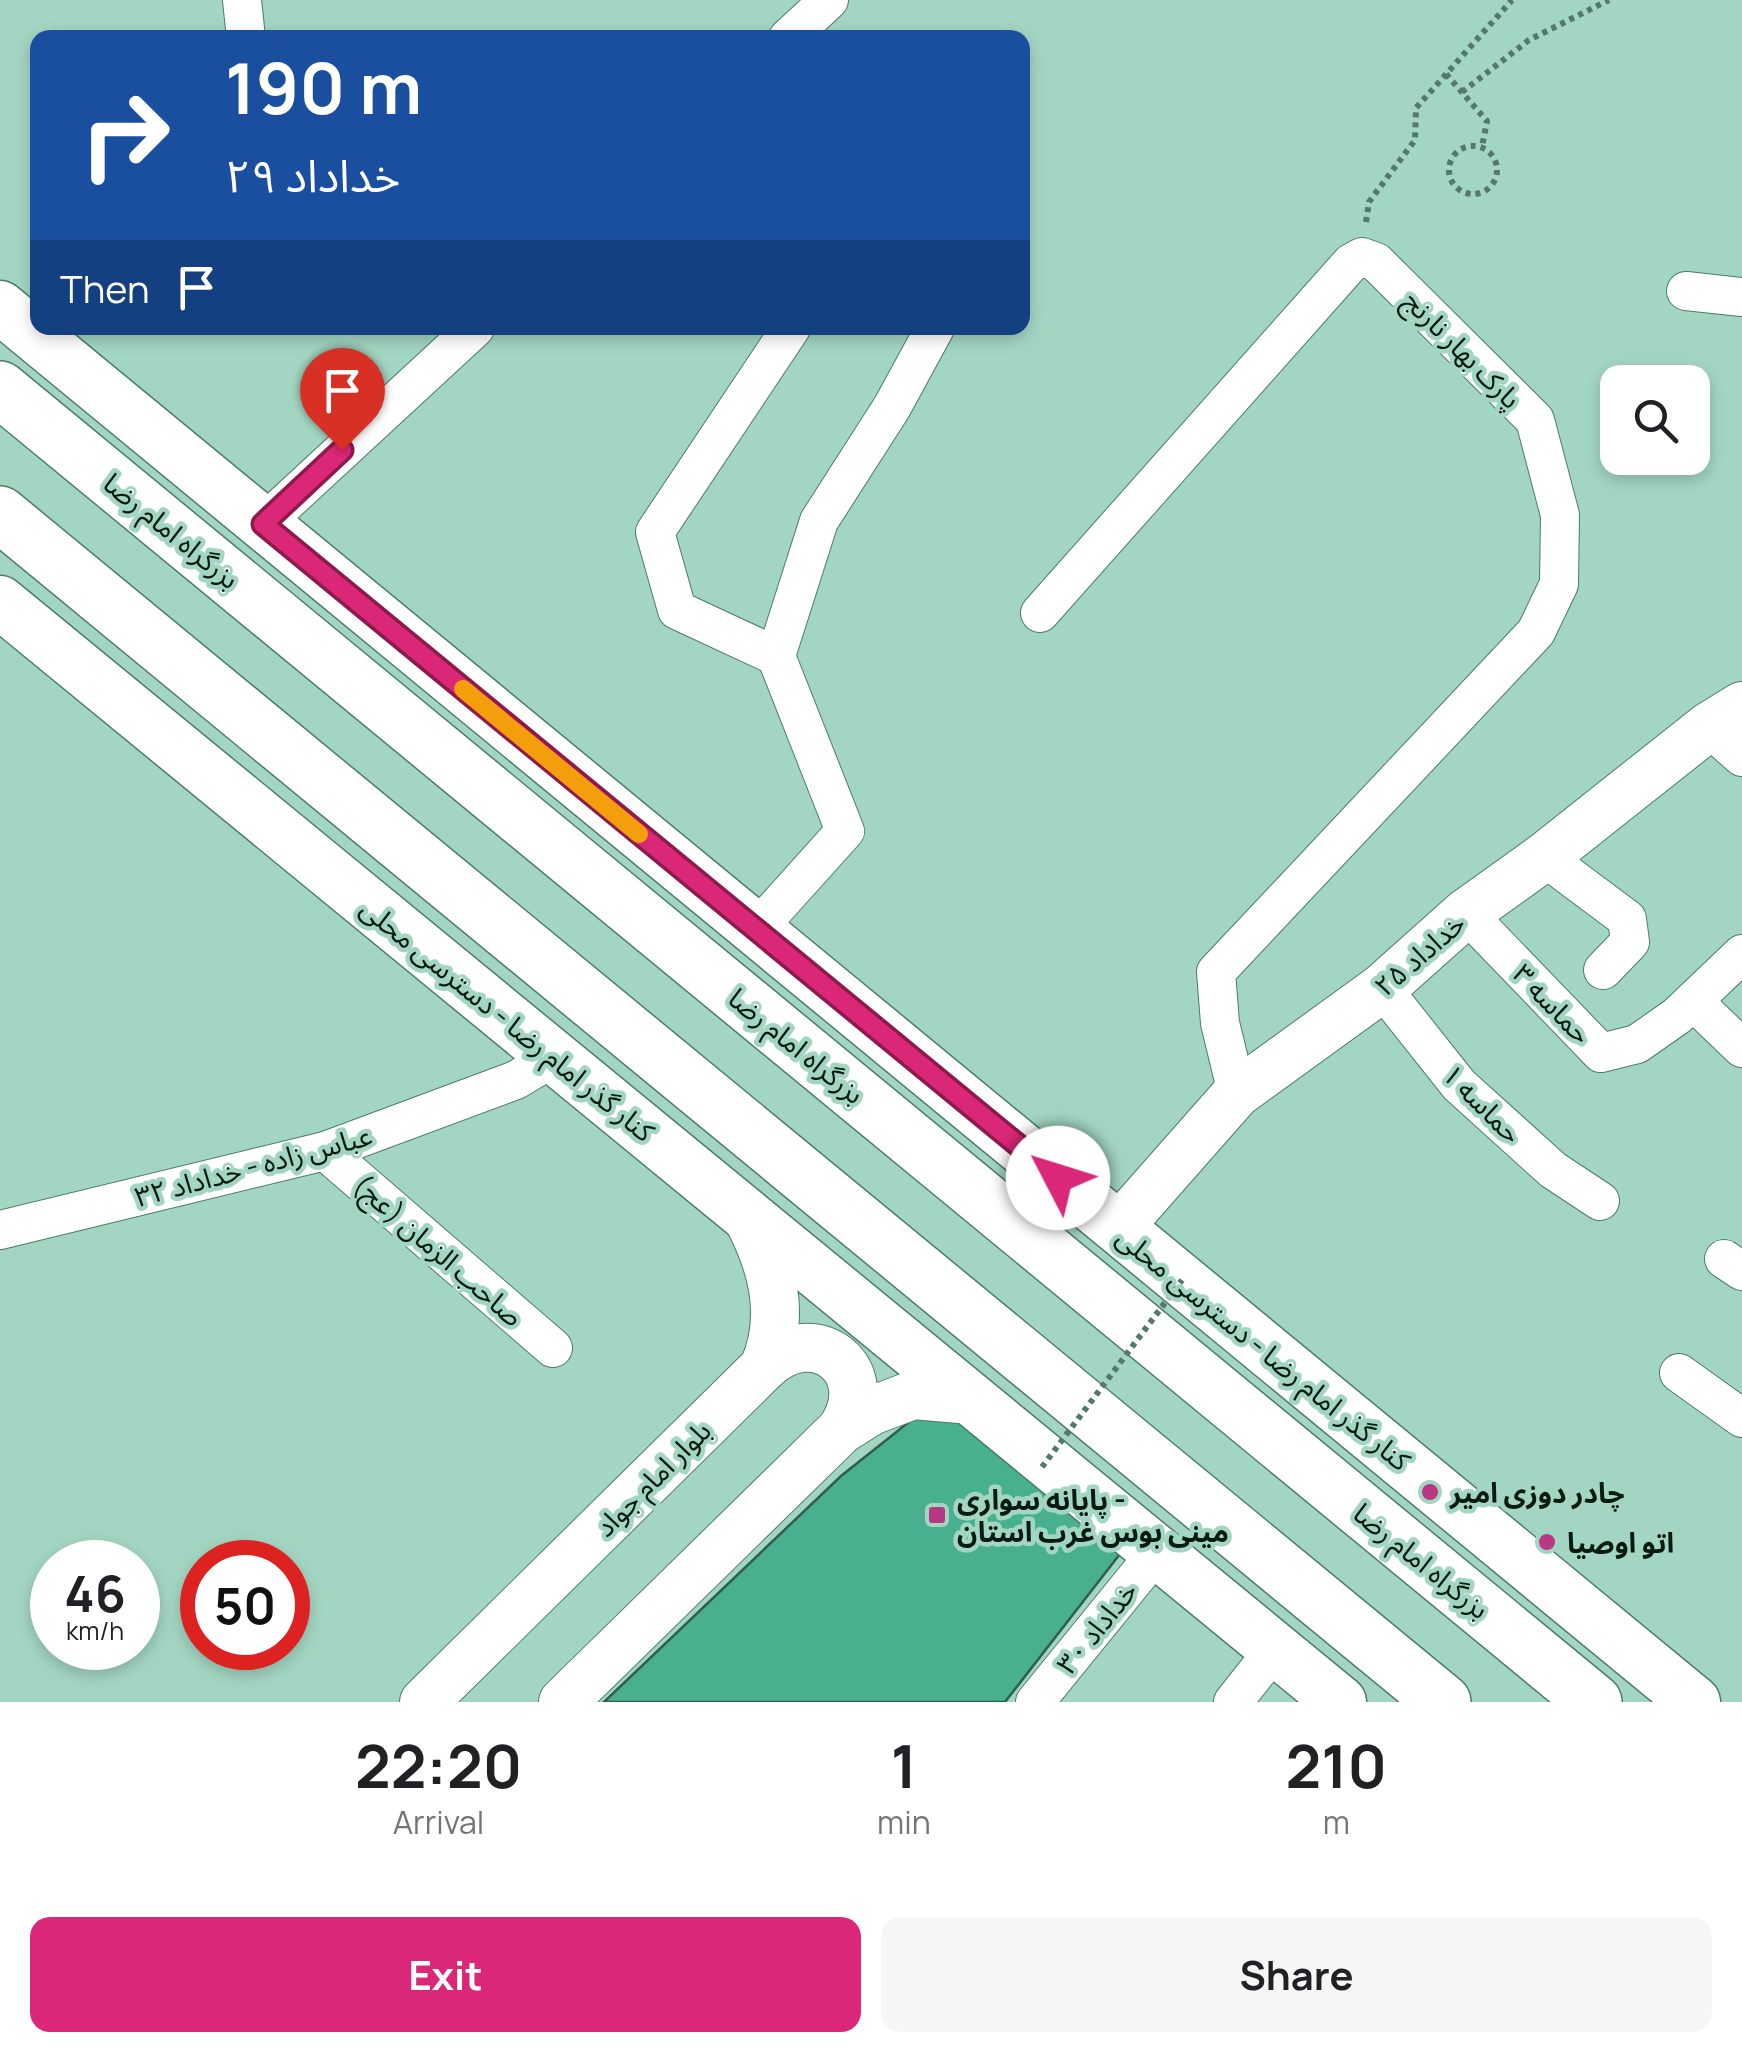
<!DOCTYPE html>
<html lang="en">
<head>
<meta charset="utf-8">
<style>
  :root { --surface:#fff; --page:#f6f6f6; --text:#202124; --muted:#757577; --accent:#db2777 }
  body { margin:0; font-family:Manrope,"Noto Sans Arabic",sans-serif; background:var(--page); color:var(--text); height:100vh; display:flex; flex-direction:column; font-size:38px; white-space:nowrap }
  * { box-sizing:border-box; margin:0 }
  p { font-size:32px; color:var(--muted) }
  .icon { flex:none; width:55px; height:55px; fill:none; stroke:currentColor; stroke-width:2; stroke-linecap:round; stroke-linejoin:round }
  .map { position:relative; height:1702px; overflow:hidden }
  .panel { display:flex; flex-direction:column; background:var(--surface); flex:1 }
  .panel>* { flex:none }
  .guide { position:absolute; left:30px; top:30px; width:1000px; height:305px; border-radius:20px; box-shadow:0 5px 15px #0003; background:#1a4fa0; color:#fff; overflow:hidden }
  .fabs { position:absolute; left:1600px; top:365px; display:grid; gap:20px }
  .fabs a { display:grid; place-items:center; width:110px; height:110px; border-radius:20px; background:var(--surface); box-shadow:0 5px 15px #0003; font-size:50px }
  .speed { position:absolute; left:30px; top:1540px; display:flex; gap:20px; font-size:50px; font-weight:700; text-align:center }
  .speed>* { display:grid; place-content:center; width:130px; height:130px; border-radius:50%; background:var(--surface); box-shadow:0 5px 15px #0003; line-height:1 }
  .speed small { font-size:25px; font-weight:400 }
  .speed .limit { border:15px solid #d22; background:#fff; color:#111 }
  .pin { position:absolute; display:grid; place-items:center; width:85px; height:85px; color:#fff; margin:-102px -42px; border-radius:50% 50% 50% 0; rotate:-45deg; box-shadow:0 0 10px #0007 }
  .pin .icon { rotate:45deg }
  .me { position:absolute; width:110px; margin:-55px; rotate:310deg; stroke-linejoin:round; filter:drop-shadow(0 0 8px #0008) }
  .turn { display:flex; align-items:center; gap:35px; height:210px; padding:0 30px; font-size:45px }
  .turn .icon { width:130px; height:130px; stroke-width:2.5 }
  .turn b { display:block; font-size:70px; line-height:85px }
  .then { display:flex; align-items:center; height:95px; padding:0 30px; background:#0003; gap:20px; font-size:38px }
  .eta { display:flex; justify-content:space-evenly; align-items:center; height:170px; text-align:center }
  .eta b { font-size:60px; font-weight:700; line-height:70px }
  .button { display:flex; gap:20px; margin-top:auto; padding:20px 30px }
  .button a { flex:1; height:115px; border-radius:20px; background:var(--accent); color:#fff; font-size:40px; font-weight:700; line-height:115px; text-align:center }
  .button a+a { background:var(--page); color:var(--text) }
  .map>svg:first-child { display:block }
  .building { fill:#48b08e; stroke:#2e5e4d; stroke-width:2.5 }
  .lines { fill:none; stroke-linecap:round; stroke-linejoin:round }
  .minor-casing { stroke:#4b7c6a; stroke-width:40 }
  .tertiary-casing { stroke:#4b7c6a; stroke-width:50 }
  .secondary-casing { stroke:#4b7c6a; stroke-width:55 }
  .trunk-casing { stroke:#4b7c6a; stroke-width:58 }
  .path { stroke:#55786b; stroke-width:6; stroke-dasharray:5 5; stroke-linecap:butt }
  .minor { stroke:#fff; stroke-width:38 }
  .tertiary { stroke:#fff; stroke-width:48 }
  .secondary { stroke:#fff; stroke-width:52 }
  .trunk { stroke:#fff; stroke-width:55 }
  .path-bridge { stroke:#55786b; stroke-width:6; stroke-dasharray:5 5; stroke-linecap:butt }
  .route-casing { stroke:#8e194d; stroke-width:25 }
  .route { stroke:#db2777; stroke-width:18 }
  .slow { stroke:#f59e0b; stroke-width:18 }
  .poi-dot { fill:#b83884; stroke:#a3d6c2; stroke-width:4 }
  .labels { text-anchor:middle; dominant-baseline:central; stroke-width:9; stroke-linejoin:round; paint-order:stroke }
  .street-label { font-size:28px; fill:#071b14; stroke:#a3d6c2 }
  .poi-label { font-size:28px; font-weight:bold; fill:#071b14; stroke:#a3d6c2; text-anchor:start }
</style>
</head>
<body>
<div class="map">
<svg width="1742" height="1702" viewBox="0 0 1742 1702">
  <rect width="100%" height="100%" fill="#a3d6c2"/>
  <polygon class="building" points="939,1398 1120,1554 1005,1702 604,1702 841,1476"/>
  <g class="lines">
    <defs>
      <g id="minor">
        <polyline points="242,0 246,38"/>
        <polyline points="788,38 829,0"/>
        <polyline points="1686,291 1742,297"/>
        <polyline points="263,524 475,328"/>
        <polyline points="1040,613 1351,263 1362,257 1376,262 1535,420 1560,515 1559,584 1536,632 1216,972 1220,1023 1237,1093"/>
        <polyline points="776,656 677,610 655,532 791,328"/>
        <polyline points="1708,727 1742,757"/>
        <polyline points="1544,857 1627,919 1630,942 1603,970"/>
        <polyline points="1466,913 1601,1053 1637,1044 1677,1016 1742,954"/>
        <polyline points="756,930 845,831 776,656 819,521 892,407 935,328"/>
        <polyline points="1382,988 1459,1085 1553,1170 1600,1201"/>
        <polyline points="1693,1001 1742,1048"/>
        <polyline points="325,1151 553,1348"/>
        <polyline points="0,1230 325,1151 516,1080 554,1057"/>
        <polyline points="1724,1259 1742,1271"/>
        <polyline points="1679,1373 1742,1418"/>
        <polyline points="1035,1702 1157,1552"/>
        <polyline points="1233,1702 1275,1649"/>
      </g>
      <g id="tertiary">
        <polyline points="1118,1228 1237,1093 1382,988 1466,913 1544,857 1708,727 1742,706"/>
        <path d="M764 1367C815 1318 881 1371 841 1430"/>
        <path d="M424 1702 764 1367C787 1313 771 1261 745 1213"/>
        <polyline points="563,1702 841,1430 871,1411 913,1395 972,1400"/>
      </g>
      <g id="secondary">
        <polyline points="0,307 1694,1702"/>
        <polyline points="0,602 1340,1702"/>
      </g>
      <g id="trunk">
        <polyline points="0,389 1594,1702"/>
        <polyline points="0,514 1443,1702"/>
      </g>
    </defs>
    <use href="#minor" class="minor-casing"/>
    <use href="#tertiary" class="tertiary-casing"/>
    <use href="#secondary" class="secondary-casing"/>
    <use href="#trunk" class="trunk-casing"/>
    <g class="path">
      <polyline points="1446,74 1487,121 1482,147"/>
      <polyline points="1462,92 1529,40 1609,0"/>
      <circle cx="1473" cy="170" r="24"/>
      <polyline points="1366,222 1369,202 1415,140 1416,108 1512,0"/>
    </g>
    <use href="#minor" class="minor"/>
    <use href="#tertiary" class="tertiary"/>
    <use href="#secondary" class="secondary"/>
    <use href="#trunk" class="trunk"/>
    <polyline class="path-bridge" points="1042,1467 1182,1280"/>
  </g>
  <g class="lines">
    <defs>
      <polyline id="route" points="342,450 263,524 1058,1178"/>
    </defs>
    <use href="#route" class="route-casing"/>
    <use href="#route" class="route"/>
    <polyline class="slow" points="463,689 639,834"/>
  </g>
  <g class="poi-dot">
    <circle cx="1430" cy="1492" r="10"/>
    <rect x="927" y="1505" width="20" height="20" rx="5"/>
    <circle cx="1547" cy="1542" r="10"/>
  </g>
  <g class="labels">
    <g class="street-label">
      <text transform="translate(1463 349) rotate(45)">پارک بهار نارنج</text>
      <text transform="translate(172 530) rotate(39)">بزرگراه امام رضا</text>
      <text transform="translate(1419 954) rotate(-41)">خداداد ۲۵</text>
      <text transform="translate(1553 1003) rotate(46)">حماسه ۳</text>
      <text transform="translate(508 1019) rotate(39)">کنار گذر امام رضا - دسترسی محلی</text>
      <text transform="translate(797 1045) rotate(39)">بزرگراه امام رضا</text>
      <text transform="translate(1483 1103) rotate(45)">حماسه ۱</text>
      <text transform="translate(253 1165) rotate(-15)">عباس زاده - خداداد ۳۲</text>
      <text transform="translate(439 1250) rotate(41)">صاحب الزمان (عج)</text>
      <text transform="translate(1264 1348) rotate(39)">کنار گذر امام رضا - دسترسی محلی</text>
      <text transform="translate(652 1478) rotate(-45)">بلوار امام جواد</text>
      <text transform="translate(1422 1560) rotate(39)">بزرگراه امام رضا</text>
      <text transform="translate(1096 1627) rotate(-51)">خداداد ۳۰</text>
    </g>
    <g class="poi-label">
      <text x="1450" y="1492">چادر دوزی امیر</text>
      <text x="957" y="1499">پایانه سواری -<tspan x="957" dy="32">مینی بوس غرب استان</tspan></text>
      <text x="1567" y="1542">اتو اوصیا</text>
    </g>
  </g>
</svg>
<div class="fabs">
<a><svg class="icon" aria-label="search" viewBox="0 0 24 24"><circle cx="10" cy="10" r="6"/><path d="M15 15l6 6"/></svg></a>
</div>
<div class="speed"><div>46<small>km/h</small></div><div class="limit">50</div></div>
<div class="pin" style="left:342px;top:450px;background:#d93025"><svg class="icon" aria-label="arrive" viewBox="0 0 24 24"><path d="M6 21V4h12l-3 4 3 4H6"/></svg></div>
<svg class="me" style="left:1058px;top:1178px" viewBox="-20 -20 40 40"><circle r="19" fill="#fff"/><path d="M0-13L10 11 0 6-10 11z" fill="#db2777"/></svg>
<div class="guide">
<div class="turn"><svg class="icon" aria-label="right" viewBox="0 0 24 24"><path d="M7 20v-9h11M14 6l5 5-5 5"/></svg><div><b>190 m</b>خداداد ۲۹</div></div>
<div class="then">Then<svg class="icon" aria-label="arrive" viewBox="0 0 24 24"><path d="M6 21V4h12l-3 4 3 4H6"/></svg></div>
</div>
</div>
<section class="panel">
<div class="eta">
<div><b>22:20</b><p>Arrival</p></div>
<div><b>1</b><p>min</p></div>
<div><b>210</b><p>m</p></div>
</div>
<div class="button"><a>Exit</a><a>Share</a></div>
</section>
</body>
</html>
